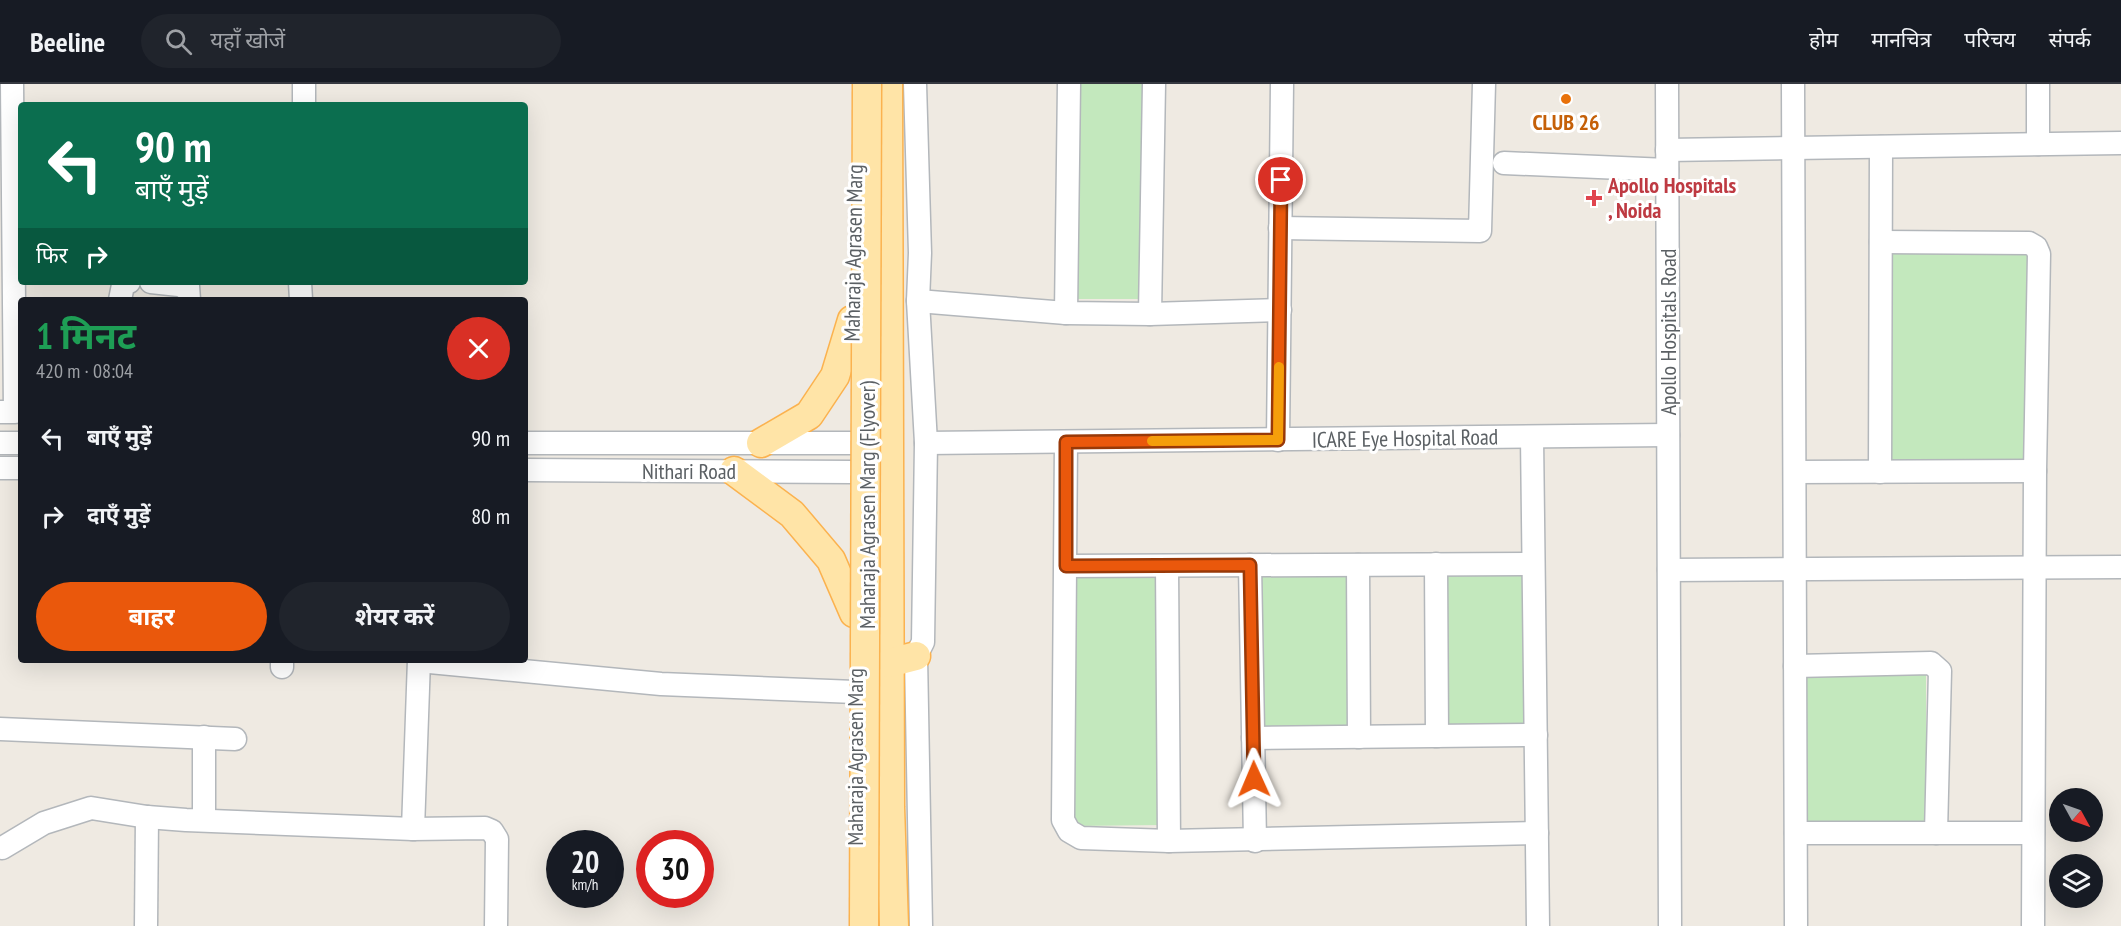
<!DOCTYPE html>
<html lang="hi">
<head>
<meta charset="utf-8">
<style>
  :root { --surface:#171b24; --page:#20242c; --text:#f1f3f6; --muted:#9ea1a6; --line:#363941; --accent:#ea580c }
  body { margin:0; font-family:"PT Sans Narrow","Noto Sans Devanagari",sans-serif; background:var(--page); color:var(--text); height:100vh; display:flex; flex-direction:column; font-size:22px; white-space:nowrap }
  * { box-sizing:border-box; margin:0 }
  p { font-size:20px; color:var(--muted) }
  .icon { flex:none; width:33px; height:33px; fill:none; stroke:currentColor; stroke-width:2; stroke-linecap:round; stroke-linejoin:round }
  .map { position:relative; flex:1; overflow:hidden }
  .sheet { position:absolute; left:18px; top:213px; width:510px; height:366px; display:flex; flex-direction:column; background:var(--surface); border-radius:6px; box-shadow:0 6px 24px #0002 }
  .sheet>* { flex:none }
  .top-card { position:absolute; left:18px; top:18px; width:510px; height:183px; border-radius:6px; box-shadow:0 6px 24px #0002; background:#0b6e4f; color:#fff; overflow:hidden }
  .needle { width:39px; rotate:130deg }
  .buttons { position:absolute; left:2049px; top:704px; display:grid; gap:12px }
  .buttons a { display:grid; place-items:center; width:54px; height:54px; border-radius:50%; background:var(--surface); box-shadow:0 6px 24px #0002; font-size:30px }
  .speed { position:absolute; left:546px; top:746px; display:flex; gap:12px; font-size:30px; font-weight:700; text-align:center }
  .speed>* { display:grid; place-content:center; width:78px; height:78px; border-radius:50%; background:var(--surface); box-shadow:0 6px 24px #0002; line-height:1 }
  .speed small { font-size:15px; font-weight:400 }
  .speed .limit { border:9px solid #d22; background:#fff; color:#111 }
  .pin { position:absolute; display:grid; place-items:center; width:51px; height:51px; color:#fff; margin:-26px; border:3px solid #fff; border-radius:50%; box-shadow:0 2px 6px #0007 }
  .me { position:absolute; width:66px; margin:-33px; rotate:359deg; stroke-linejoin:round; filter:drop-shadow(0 0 4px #0008) }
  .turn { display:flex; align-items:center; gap:21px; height:126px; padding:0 18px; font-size:27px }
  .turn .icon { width:78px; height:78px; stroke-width:2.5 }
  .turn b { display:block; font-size:42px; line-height:51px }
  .then { display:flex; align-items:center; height:57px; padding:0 18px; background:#0003; gap:12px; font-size:22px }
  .round { display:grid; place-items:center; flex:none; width:63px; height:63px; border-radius:32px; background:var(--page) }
  .overview { display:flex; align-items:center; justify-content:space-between; height:102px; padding:0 18px }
  h1 { font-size:36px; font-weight:700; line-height:45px; color:#1e9e55 }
  .action { display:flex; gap:12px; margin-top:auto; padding:12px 18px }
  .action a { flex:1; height:69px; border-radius:36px; background:var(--accent); color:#fff; font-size:24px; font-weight:700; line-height:69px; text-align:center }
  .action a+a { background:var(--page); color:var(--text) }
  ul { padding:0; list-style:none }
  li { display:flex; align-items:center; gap:18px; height:78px; padding:0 18px }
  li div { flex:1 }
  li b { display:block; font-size:22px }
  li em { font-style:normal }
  header { display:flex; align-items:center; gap:36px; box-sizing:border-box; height:84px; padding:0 30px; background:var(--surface); border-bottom:2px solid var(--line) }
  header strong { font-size:28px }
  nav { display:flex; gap:33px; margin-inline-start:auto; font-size:21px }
  .search { width:420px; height:54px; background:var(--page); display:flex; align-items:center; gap:15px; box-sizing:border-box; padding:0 21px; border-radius:33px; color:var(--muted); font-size:22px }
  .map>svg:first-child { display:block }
  .green { fill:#c3e8bd }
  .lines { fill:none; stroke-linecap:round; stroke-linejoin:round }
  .minor-casing { stroke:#b3b7bb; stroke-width:25 }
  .major-casing { stroke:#fbb24f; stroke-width:31 }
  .minor { stroke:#fff; stroke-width:22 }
  .major { stroke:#ffe4a7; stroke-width:28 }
  .major-bridge-casing { stroke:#fbb24f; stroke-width:31; stroke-linecap:butt }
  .major-bridge { stroke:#ffe4a7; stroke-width:28 }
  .route-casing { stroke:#983908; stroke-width:15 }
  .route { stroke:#ea580c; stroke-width:10 }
  .slow { stroke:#f59e0b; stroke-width:10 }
  .food-dot { fill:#e8710a; stroke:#fff; stroke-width:2 }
  .health-dot { fill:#e0444e; stroke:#fff; stroke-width:2 }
  .labels { text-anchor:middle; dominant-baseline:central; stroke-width:6; stroke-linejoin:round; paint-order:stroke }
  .food-label { font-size:22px; font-weight:bold; fill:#c56008; stroke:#fff }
  .health-label { font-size:22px; font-weight:bold; fill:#be3a42; stroke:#fff; text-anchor:start }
  .street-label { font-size:22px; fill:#5b6064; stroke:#fff }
</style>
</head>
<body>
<header>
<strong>Beeline</strong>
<div class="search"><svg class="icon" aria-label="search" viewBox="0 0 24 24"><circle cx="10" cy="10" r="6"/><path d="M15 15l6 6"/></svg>यहाँ खोजें</div>
<nav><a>होम</a><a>मानचित्र</a><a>परिचय</a><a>संपर्क</a></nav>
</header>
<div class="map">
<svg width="2121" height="842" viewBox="0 0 2121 842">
  <rect width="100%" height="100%" fill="#efeae2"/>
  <g class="green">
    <polygon points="1077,0 1144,0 1142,215 1075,215"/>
    <polygon points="1891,166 2030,168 2027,377 1888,376"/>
    <polygon points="1350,487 1351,646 1260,647 1259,488"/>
    <polygon points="1526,488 1527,642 1445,643 1444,489"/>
    <polygon points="1162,491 1163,741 1073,742 1072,492"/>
    <polygon points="1926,588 1926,739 1803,740 1803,589"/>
  </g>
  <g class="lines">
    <defs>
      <g id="minor">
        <polyline points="304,0 304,21"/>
        <polyline points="915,0 920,169 918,217 926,359 923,558 916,572 921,842"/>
        <polyline points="1667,0 1670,842"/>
        <polyline points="1793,0 1796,842"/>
        <polyline points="2038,0 2038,60"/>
        <polyline points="1667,66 2121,59"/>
        <polyline points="1504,79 1667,86"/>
        <polyline points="1280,144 1480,147 1484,0"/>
        <polyline points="1881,158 2029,159 2036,163 2039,170 2035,387 2033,842"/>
        <polyline points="151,198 188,202 189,216"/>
        <polyline points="300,198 301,216"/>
        <polyline points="120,216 123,201 129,198"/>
        <polyline points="918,217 1066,229 1150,230 1280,226"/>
        <polyline points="1066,229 1069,0"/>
        <polyline points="1150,230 1154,0"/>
        <polyline points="0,328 15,328 12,0"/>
        <polyline points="1532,353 1538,842"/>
        <polyline points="1278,356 1282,0"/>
        <polyline points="1066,358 1063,736 1069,747 1081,754 1169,757 1537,749"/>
        <polyline points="0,359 21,359"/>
        <polyline points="525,359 883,359"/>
        <polyline points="926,359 1668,351"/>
        <polyline points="0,384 21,384"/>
        <polyline points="525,386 853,388 880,391"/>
        <polyline points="1795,388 2035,387"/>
        <polyline points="1880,388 1881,63"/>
        <polyline points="1436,480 1437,652"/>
        <polyline points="1250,481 1255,757"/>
        <polyline points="1358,481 1359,653"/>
        <polyline points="1066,482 1533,480"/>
        <polyline points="1167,482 1169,757"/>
        <polyline points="1669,486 2121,483"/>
        <polyline points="419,577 661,600 855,608"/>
        <polyline points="1795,582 1931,579 1940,587 1936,749"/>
        <polyline points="282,583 282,576"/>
        <polyline points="0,645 235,655"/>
        <polyline points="204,653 204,736"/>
        <polyline points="1253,654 1536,651"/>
        <polyline points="413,745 419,576"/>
        <polyline points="1796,749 2033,749"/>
        <polyline points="2,764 44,739 91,724 147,733 186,736 413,745 485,744 492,747 497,755 496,842"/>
        <polyline points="146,842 147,733"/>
      </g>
      <g id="major">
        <polyline points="888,0 890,723 894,842"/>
        <polyline points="761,359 809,331 835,292 852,236"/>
        <polyline points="734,387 792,430 831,476 854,529"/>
        <polyline points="889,579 916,572"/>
      </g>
    </defs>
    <use href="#minor" class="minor-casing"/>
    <use href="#major" class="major-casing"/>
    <use href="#minor" class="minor"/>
    <use href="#major" class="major"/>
    <defs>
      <polyline id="major-bridge" points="864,842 867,0"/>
    </defs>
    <use href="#major-bridge" class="major-bridge-casing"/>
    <use href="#major-bridge" class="major-bridge"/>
  </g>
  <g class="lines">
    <defs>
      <polyline id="route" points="1254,695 1250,481 1066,482 1066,358 1278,356 1281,96"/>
    </defs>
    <use href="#route" class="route-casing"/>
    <use href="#route" class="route"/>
    <polyline class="slow" points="1152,357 1278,356 1279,283"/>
  </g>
  <circle class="food-dot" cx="1566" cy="15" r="6"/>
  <path class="health-dot" d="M1591 105h6v6h6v6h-6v6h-6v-6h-6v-6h6z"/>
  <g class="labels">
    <g class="food-label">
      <text x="1566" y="38">CLUB 26</text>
    </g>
    <g class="health-label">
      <text x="1608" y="101">Apollo Hospitals<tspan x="1608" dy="25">, Noida</tspan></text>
    </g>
    <g class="street-label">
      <text transform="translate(853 169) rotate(-89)">Maharaja Agrasen Marg</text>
      <text transform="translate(1668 248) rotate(-90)">Apollo Hospitals Road</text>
      <text transform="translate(1405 354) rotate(-1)">ICARE Eye Hospital Road</text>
      <text x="689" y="387">Nithari Road</text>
      <text transform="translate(867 421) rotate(-90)">Maharaja Agrasen Marg (Flyover)</text>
      <text transform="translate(855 673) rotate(-90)">Maharaja Agrasen Marg</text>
    </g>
  </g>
</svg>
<div class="buttons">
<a><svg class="needle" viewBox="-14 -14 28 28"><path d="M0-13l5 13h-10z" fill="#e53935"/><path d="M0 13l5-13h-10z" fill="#9ea1a6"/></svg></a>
<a><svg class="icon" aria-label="layers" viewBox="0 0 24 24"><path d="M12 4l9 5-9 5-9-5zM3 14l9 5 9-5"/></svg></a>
</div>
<div class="speed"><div>20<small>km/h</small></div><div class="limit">30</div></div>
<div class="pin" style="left:1281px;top:96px;background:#d93025"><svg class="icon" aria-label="arrive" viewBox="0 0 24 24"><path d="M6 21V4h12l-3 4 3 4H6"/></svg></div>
<svg class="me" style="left:1254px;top:695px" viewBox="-20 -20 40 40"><path d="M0-17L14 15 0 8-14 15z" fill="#ea580c" stroke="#fff" stroke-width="4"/></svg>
<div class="top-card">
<div class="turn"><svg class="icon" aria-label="left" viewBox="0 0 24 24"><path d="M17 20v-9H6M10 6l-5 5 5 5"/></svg><div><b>90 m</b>बाएँ मुड़ें</div></div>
<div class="then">फिर<svg class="icon" aria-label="right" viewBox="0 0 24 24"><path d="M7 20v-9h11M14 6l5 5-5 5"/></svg></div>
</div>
<section class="sheet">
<div class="overview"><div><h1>1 मिनट</h1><p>420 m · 08:04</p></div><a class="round" style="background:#d93025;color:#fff"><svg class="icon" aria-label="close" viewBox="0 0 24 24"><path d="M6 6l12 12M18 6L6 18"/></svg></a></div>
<ul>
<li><svg class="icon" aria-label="left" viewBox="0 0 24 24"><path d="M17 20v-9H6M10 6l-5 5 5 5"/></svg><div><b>बाएँ मुड़ें</b></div><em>90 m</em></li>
<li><svg class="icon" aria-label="right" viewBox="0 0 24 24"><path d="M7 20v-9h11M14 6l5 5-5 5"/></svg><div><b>दाएँ मुड़ें</b></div><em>80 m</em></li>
</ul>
<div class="action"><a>बाहर</a><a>शेयर करें</a></div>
</section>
</div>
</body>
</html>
